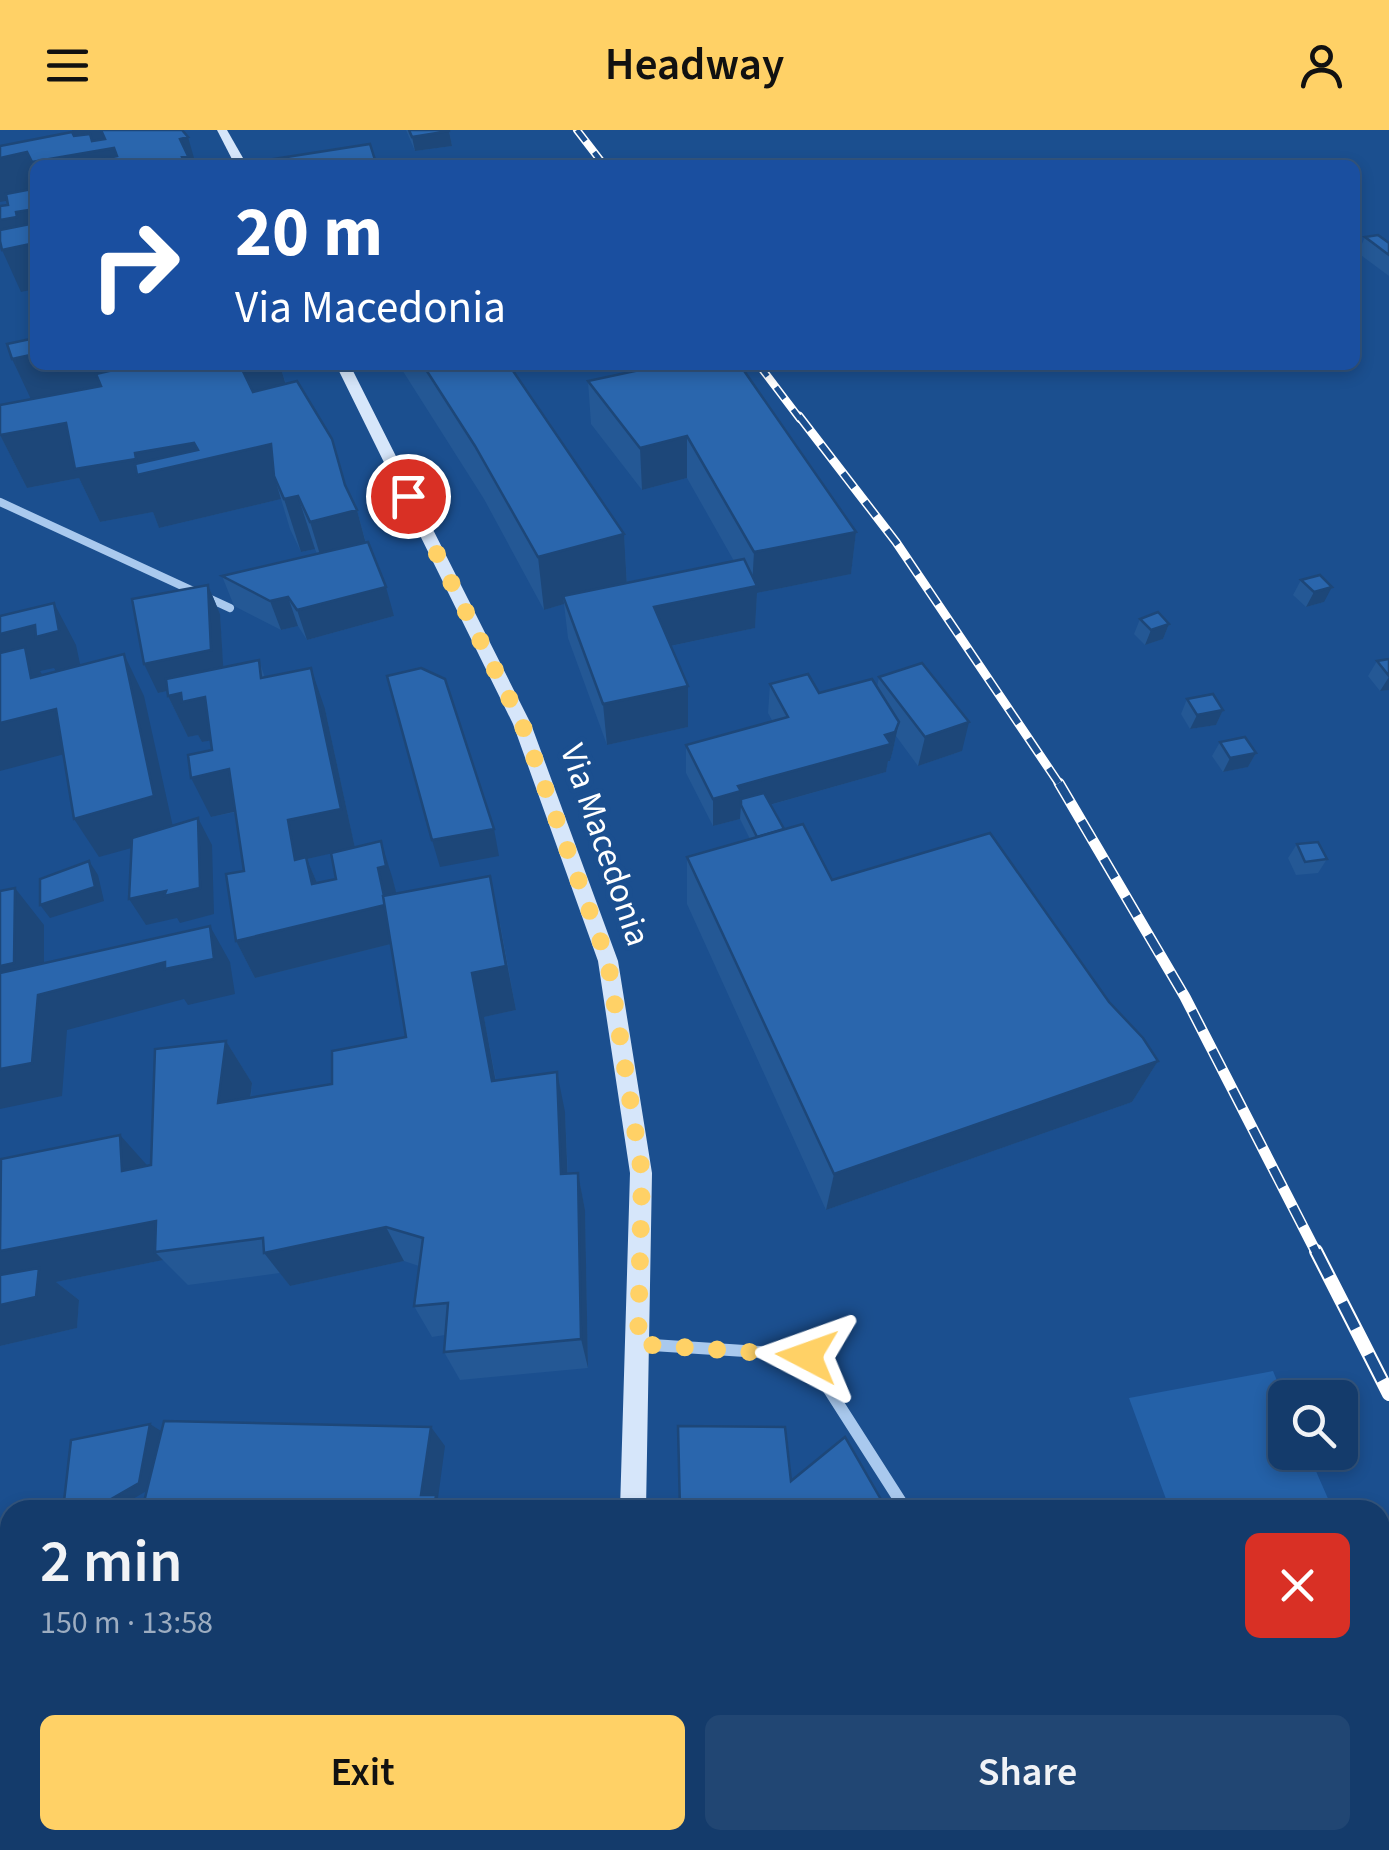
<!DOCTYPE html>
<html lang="en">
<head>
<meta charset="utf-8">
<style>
  :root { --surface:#143b6b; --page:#214673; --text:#f1f3f6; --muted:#9dadc1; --line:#33557e; --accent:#ffd166 }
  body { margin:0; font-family:"Source Sans 3",sans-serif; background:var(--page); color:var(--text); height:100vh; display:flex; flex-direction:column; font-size:38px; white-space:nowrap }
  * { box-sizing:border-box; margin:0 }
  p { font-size:32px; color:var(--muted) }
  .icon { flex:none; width:55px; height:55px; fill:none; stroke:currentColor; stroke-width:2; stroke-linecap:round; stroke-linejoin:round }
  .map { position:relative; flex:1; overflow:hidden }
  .side { position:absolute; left:0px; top:1370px; width:1390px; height:350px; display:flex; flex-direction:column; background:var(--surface); border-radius:30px 30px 0 0; box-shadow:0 5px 15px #0003,0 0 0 2px var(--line) }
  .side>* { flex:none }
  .top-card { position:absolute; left:30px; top:30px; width:1330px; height:210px; border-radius:15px; box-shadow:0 5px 15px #0003,0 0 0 2px var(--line); background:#1a4fa0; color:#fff; overflow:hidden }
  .buttons { position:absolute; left:1268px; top:1250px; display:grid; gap:20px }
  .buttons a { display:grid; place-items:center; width:90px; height:90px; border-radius:15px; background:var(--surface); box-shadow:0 5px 15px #0003,0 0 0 2px var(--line); font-size:50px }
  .pin { position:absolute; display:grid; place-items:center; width:85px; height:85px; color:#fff; margin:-42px; border:5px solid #fff; border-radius:50%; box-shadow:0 2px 10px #0007 }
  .me { position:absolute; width:110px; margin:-55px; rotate:274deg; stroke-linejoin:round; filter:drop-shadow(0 0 8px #0008) }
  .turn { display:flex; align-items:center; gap:35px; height:210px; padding:0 40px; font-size:45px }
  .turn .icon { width:130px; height:130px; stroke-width:2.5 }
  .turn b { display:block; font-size:70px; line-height:85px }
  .round { display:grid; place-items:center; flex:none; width:105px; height:105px; border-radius:15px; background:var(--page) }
  .headline { display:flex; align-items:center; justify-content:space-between; height:170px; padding:0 40px }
  h1 { font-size:60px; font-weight:600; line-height:75px }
  .cta { display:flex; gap:20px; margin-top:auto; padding:20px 40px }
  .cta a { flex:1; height:115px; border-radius:15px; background:var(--accent); color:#111; font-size:40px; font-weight:600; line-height:115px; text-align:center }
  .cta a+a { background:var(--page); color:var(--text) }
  header { display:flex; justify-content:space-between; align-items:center; height:130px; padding:0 40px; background:var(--accent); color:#111; font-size:45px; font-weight:600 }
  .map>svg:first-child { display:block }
  .green { fill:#2461a8 }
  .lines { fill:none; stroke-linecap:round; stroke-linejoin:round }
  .minor-far1 { stroke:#a9c9ee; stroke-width:8 }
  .minor { stroke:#a9c9ee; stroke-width:12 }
  .secondary { fill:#d6e6fa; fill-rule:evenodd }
  .rail-far3-casing { stroke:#fff; stroke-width:8 }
  .rail-far2-casing { stroke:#fff; stroke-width:9 }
  .rail-far1-casing { stroke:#fff; stroke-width:11 }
  .rail-casing { stroke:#fff; stroke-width:14 }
  .rail-far3 { stroke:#1b4f8f; stroke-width:5; stroke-dasharray:14; stroke-linecap:butt }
  .rail-far2 { stroke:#1b4f8f; stroke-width:6; stroke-dasharray:18; stroke-linecap:butt }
  .rail-far1 { stroke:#1b4f8f; stroke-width:8; stroke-dasharray:22; stroke-linecap:butt }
  .rail { stroke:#1b4f8f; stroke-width:10; stroke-dasharray:29; stroke-linecap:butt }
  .wall { fill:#245895; fill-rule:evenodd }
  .shaded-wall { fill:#1d4779 }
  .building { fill:#2a66ad; stroke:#1d4779; stroke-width:2.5 }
  .route { stroke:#ffd166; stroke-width:18; stroke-dasharray:0 32.4 }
  .labels { text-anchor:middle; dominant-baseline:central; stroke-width:10; stroke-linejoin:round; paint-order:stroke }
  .street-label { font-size:35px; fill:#fff; stroke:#1b4f8f }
</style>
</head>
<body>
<header><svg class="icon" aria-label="menu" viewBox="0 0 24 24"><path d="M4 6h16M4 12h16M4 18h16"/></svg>Headway<svg class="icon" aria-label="person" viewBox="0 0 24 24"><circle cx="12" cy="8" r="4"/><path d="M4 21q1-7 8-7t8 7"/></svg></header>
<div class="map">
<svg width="1389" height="1720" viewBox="0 0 1389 1720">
  <rect width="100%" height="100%" fill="#1b4f8f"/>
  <polygon class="green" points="1273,1241 1285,1270 1285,1322 1308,1323 1333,1380 1170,1380 1129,1268"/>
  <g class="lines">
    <polyline class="minor-far1" points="0,372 230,478"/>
    <g class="minor">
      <polyline points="637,1214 807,1225 906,1380"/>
      <polyline points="1246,1710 1260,1720"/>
    </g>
    <g class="secondary">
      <polygon points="217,0 227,0 247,35 235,35"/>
      <polygon points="336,235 350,235 531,594 618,831 652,1043 646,1380 620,1380 630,1043 598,831 513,594"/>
      <polygon points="625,1710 653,1710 655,1720 625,1720"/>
    </g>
    <defs>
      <g id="rail-far3">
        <polyline points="577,0 604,35"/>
        <polyline points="759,235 800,289"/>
      </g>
      <polyline id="rail-far2" points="799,286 896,412 1060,655"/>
      <polyline id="rail-far1" points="1059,653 1185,867 1317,1124"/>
      <polyline id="rail" points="1316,1121 1389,1264"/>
    </defs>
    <use href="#rail-far3" class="rail-far3-casing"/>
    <use href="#rail-far2" class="rail-far2-casing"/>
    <use href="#rail-far1" class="rail-far1-casing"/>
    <use href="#rail" class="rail-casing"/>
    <use href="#rail-far3" class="rail-far3"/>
    <use href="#rail-far2" class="rail-far2"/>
    <use href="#rail-far1" class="rail-far1"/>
    <use href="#rail" class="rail"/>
  </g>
  <g class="wall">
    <polygon points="406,0 449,0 452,16 415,21"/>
    <polygon points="1365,107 1389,113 1389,146 1358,123"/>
    <polygon points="35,235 280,235 286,254 345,355 357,380 366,413 394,486 307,510 298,496 281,500 234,476 222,446 317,424 315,419 301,422 290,399 281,369 159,398 153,382 100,392 79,348 27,358 0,305 31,269"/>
    <polygon points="399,235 509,235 624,404 627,453 734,431 687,348 642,360 591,294 588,251 856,402 851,444 757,463 755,498 671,516 688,597 607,615 568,508 564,474 544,480 484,369"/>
    <polygon points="1301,450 1324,472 1306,477 1293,465"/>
    <path d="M208 455 220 484 223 537 259 530 265 548 325 579 355 718 393 750 396 764 500 793 516 880 484 887 496 950 565 982 568 1044 578 1043 585 1080 588 1238 460 1250 444 1222 445 1205 432 1207 414 1176 419 1136 404 1131 290 1156 280 1143 188 1155 163 1130 56 1152 79 1170 77 1198 0 1216V1034L151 1035 226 911 252 953 251 967 332 954 406 907 391 814 255 848 236 811 244 741 236 682 211 687 212 620 211 610 202 612 198 605 188 607 168 566V561L158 563ZM331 723 336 749 317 753 307 729Z"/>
    <polygon points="1140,489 1169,494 1163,509 1145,515 1134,504"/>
    <polygon points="1389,529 1389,560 1380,561 1368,546 1377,531"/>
    <polygon points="879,547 962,621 918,636 896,606 893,620 890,631 888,631 886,642 770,675 784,699 832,750 1109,872 1158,931 1132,972 826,1080 687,774 687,727 750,709 740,689 713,696 686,643 686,615 773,592 768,583 770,554 819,563 877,557"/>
    <polygon points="1187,569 1223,580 1216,595 1190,599 1181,584"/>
    <polygon points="1220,612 1256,623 1248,637 1223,642 1212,626"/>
    <polygon points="1297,714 1327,729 1318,743 1296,745 1288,728"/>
    <polygon points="1154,1710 1197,1710 1210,1720 1152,1720"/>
  </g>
  <g class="shaded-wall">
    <polygon points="72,0 159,0 120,35 35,35 35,40 32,32 81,24"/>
    <polygon points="449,1 452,16 415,21 412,7"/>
    <polygon points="188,7 196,35 184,35 182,27 180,9"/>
    <polygon points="27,22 35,41 35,73 33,66 0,72 0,28"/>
    <polygon points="375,30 376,35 341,35"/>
    <polygon points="35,79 35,95 0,100 0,90 16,82"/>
    <polygon points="35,113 35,159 21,162 2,120"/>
    <polygon points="35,224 35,235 111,235 130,282 114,286 37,282 12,229"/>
    <polygon points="149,235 280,235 292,276"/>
    <polygon points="66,293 135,323 194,313 271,314 274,346 281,369 159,398 153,382 100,392 79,348 27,358 0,305"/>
    <polygon points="687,306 687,348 642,360 640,318"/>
    <polygon points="298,366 315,419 301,422 284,369"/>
    <polygon points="357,380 371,433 326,444 310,392"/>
    <polygon points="856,402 851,444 757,463 755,498 656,519 654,477 752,457 754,422"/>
    <polygon points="624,404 627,457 563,466 564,474 544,480 538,427"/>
    <polygon points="208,455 220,484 224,549 158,563 144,534"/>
    <polygon points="386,457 394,486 307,510 297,480"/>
    <polygon points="1332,457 1324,472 1306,477 1314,462"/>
    <polygon points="288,467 298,496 281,500 270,471"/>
    <polygon points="54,473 76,515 82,543 60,548 54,538 40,541 50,558 56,579 80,620 0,641 0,504"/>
    <polygon points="1169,494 1163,509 1145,515 1151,500"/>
    <polygon points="124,524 144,566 175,706 99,727 74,689"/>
    <polygon points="311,538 325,579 355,718 307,729 322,765 378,738 381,711 393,750 399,774 399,812 255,848 236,811 295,730 288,690"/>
    <polygon points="1389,547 1389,560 1380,561"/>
    <polygon points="688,556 688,597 607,615 603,574"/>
    <polygon points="181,563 205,567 224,608 202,612 198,605 188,607 168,566"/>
    <polygon points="1223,580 1216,595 1190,599 1197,585"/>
    <polygon points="899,592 893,620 890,631 888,631 886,642 744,682 741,675 740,689 713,696 713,669 738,656 885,605"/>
    <polygon points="969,592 962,621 918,636 925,607"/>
    <polygon points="1256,623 1248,637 1223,642 1230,628"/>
    <polygon points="229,639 247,679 211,687 191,648"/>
    <polygon points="198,688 212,715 214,784 180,793 177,788 146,795 129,769"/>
    <polygon points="494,699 499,726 440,737 432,710"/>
    <polygon points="89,731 98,745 104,771 50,788 40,775"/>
    <polygon points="490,746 516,880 484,887 503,991 492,951 472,843"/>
    <polygon points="15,758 44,795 44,864 210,796 230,832 235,864 188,875 184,869 67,900 62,966 0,979 0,836"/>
    <polygon points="226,911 252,953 245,1012 218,973"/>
    <polygon points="1158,931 1132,972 826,1080 834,1044"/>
    <polygon points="557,942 565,982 569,1080 561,1044"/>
    <polygon points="120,1005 154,1043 122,1041"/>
    <polygon points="578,1043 585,1080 588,1238 581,1209"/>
    <polygon points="156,1091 155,1122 163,1130 56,1152 79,1170 77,1198 0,1216 0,1121"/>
    <polygon points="386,1097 404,1131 290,1156 264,1123"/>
    <polygon points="150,1294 161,1301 150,1359 114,1380 92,1380"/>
    <polygon points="431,1297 445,1316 438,1368 449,1380 434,1380 421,1365"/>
    <polygon points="169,1710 209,1710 209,1720 168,1720"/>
  </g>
  <g class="building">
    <polygon points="101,0 182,0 188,7 180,9 188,26 182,27 185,35 74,35 117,26 114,18 32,32 27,22 0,28 0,16 72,2 74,6 90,4 92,11 105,9"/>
    <polygon points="409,0 449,0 449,1 412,7"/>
    <polygon points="370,14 375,30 341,35 278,35 274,29"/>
    <polygon points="32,59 35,79 16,82 17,87 0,90 0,76 8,75 6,64"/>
    <polygon points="35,93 35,113 2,120 0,111 0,100"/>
    <polygon points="1378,105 1389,113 1389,125 1365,107"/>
    <polygon points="35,208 35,224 12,229 7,214"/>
    <polygon points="56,235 85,235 57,241"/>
    <polygon points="111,235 240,235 253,262 297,251 332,309 345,355 357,380 310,392 298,366 284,369 274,346 271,314 137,345 135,334 198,320 194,313 135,323 136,329 75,339 66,293 0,305 0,275 101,256 96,244 113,240"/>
    <polygon points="423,235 509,235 624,404 538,427 475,316"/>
    <polygon points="663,235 740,235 856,402 754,422 687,306 640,318 588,251"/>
    <polygon points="368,412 386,457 297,480 288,467 270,471 222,446"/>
    <polygon points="744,429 757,456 654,477 688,556 603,574 563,466"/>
    <polygon points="1320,445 1332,457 1314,462 1301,450"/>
    <polygon points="208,455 211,520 144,534 132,469"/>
    <polygon points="54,473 59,501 36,507 35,495 0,504 0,486"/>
    <polygon points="1158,482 1169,494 1151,500 1140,489"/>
    <polygon points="25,517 31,548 124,524 154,666 74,689 56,579 0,593 0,523"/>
    <polygon points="1389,529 1389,546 1377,531"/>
    <polygon points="259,530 261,548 311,538 341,679 288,690 295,730 306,727 312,754 336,749 331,723 381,711 386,736 378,738 384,766 385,775 236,811 226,744 244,741 229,639 191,648 188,625 212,620 205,567 182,572 181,563 168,566 166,549"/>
    <polygon points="922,533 969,592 925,607 879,547"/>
    <polygon points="421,538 445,549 494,699 432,710 387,546"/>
    <polygon points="808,544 819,563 872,549 899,592 895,602 885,605 891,614 738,656 741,661 713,669 686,615 788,587 770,554"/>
    <polygon points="1213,564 1223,580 1197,585 1187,569"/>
    <polygon points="1245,607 1256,623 1230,628 1220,612"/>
    <polygon points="764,663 784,699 757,707 741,675 741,669"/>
    <polygon points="198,688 200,758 164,766 166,761 129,769 132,708"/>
    <polygon points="803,694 832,750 990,703 1109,872 1143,908 1158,931 834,1044 687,727"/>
    <polygon points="1318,712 1327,729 1305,732 1297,714"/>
    <polygon points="89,731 95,757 40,775 40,749"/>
    <polygon points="490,746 506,836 472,843 492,951 557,942 561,1044 578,1043 581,1209 444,1222 448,1173 414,1176 423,1108 386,1097 264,1123 263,1108 155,1122 156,1091 0,1121 1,1029 120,1005 122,1041 151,1035 155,919 226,911 218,973 332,954 332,921 406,907 383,766"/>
    <polygon points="15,758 14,833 0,836 0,761"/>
    <polygon points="210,796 214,829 165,839 165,832 38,865 32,933 0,939 0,843"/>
    <polygon points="39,1138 36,1167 0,1175 0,1145"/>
    <polygon points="164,1291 431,1297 421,1365 436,1365 434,1380 142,1380"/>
    <polygon points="150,1294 139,1353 92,1380 63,1380 71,1310"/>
    <polygon points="678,1296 785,1297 791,1351 845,1307 887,1380 680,1380"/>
    <polygon points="10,1588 10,1710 169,1710 168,1720 0,1720 0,1590"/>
    <polygon points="694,1710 862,1710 863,1719 857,1720 695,1720"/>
    <polygon points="1193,1710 1197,1710 1210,1720 1191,1720"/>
  </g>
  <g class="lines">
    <polyline class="route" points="408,366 522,594 608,832 642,1043 638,1214 807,1226"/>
  </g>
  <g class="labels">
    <g class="street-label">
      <text transform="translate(605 715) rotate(71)">Via Macedonia</text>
    </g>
  </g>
</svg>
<div class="buttons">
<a><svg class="icon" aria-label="search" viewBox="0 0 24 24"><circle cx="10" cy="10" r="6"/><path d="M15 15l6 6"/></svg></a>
</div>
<div class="pin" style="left:408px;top:366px;background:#d93025"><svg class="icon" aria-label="arrive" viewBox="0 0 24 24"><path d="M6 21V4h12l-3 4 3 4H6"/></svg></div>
<svg class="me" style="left:807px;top:1226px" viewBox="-20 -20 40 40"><path d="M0-17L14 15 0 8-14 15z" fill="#ffd166" stroke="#fff" stroke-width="4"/></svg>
<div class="top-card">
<div class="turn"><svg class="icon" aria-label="right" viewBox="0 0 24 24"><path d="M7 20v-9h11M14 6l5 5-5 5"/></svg><div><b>20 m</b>Via Macedonia</div></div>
</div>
<section class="side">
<div class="headline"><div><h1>2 min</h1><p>150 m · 13:58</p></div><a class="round" style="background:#d93025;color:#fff"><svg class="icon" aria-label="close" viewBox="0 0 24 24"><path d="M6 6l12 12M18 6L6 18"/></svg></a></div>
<div class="cta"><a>Exit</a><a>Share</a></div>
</section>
</div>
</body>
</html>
